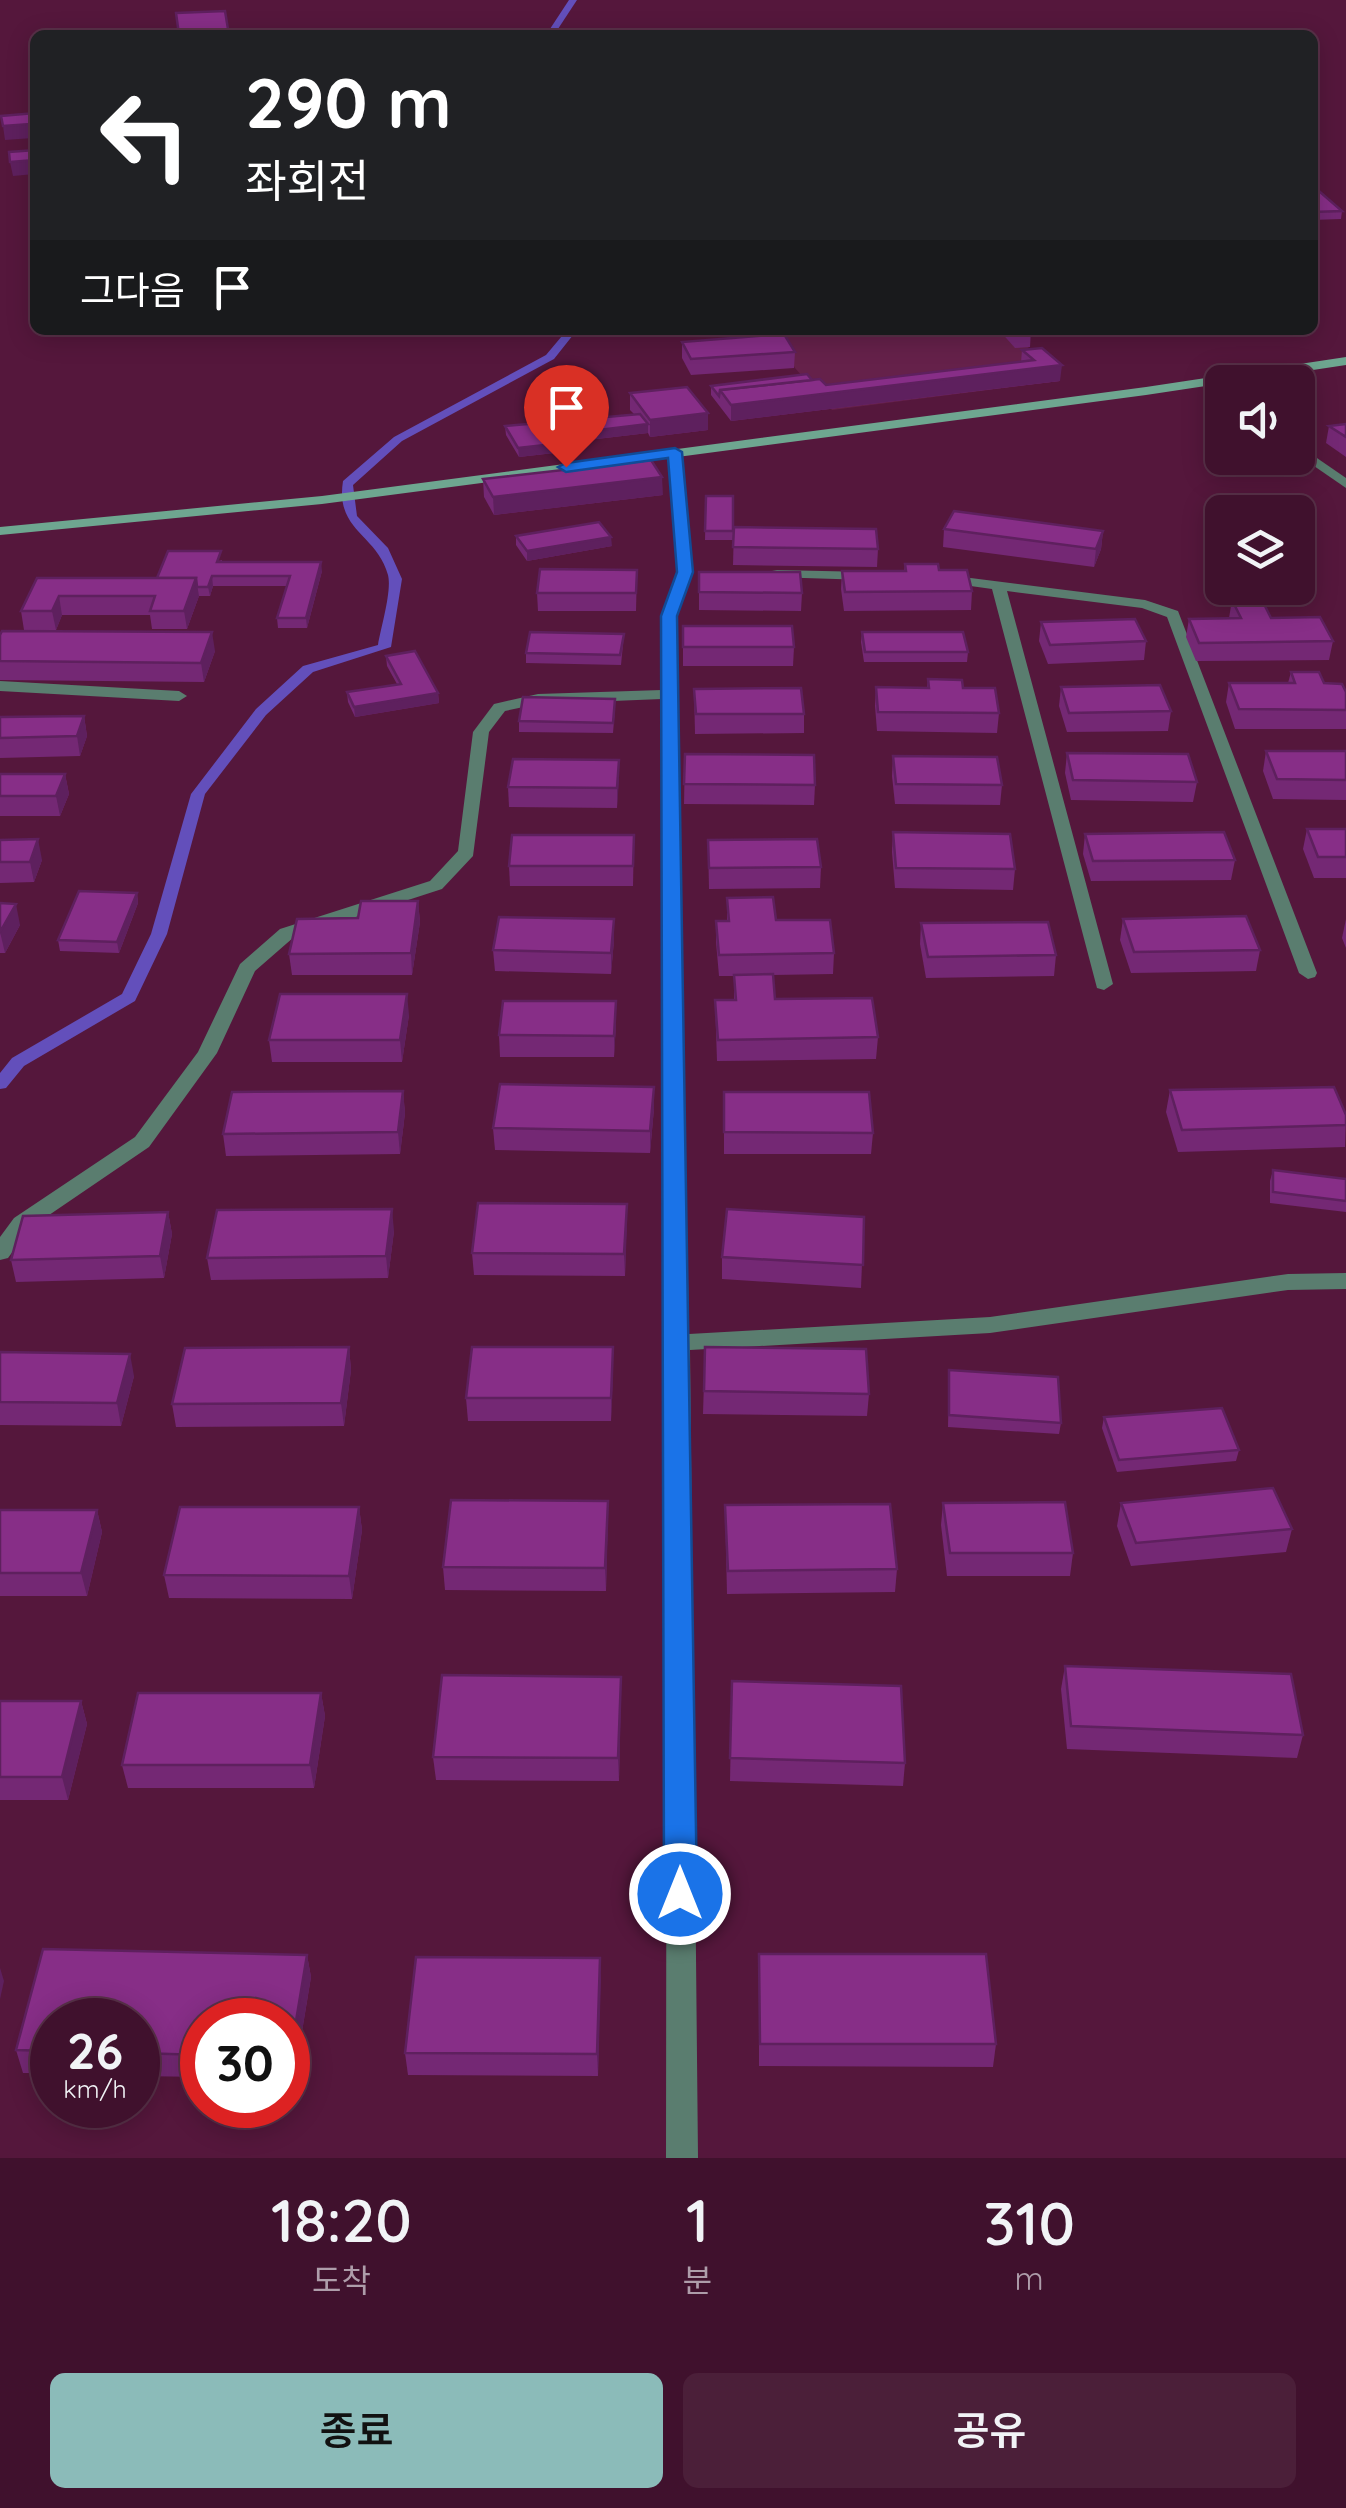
<!DOCTYPE html>
<html lang="ko">
<head>
<meta charset="utf-8">
<style>
  :root { --surface:#40112d; --page:#4b1f39; --text:#f1f3f6; --muted:#ae9daa; --line:#593149; --accent:#8bbbb9 }
  body { margin:0; font-family:Quicksand,"Noto Sans KR",sans-serif; background:var(--page); color:var(--text); height:100vh; display:flex; flex-direction:column; font-size:38px; white-space:nowrap }
  * { box-sizing:border-box; margin:0 }
  p { font-size:32px; color:var(--muted) }
  .icon { flex:none; width:55px; height:55px; fill:none; stroke:currentColor; stroke-width:2; stroke-linecap:round; stroke-linejoin:round }
  .map { position:relative; height:2158px; overflow:hidden }
  .panel { display:flex; flex-direction:column; background:var(--surface); flex:1 }
  .panel>* { flex:none }
  .hud { position:absolute; left:30px; top:30px; width:1288px; height:305px; border-radius:15px; box-shadow:0 5px 25px #0003,0 0 0 2px var(--line); background:#202124; color:#fff; overflow:hidden }
  .buttons { position:absolute; left:1205px; top:365px; display:grid; gap:20px }
  .buttons a { display:grid; place-items:center; width:110px; height:110px; border-radius:15px; background:var(--surface); box-shadow:0 5px 25px #0003,0 0 0 2px var(--line); font-size:50px }
  .speed { position:absolute; left:30px; top:1998px; display:flex; gap:20px; font-size:50px; font-weight:700; text-align:center }
  .speed>* { display:grid; place-content:center; width:130px; height:130px; border-radius:50%; background:var(--surface); box-shadow:0 5px 25px #0003,0 0 0 2px var(--line); line-height:1 }
  .speed small { font-size:25px; font-weight:400 }
  .speed .limit { border:15px solid #d22; background:#fff; color:#111 }
  .pin { position:absolute; display:grid; place-items:center; width:85px; height:85px; color:#fff; margin:-102px -42px; border-radius:50% 50% 50% 0; rotate:-45deg; box-shadow:0 0 10px #0007 }
  .pin .icon { rotate:45deg }
  .me { position:absolute; width:110px; margin:-55px; rotate:0deg; stroke-linejoin:round; filter:drop-shadow(0 0 8px #0008) }
  .turn { display:flex; align-items:center; gap:35px; height:210px; padding:0 50px; font-size:45px }
  .turn .icon { width:130px; height:130px; stroke-width:2.5 }
  .turn b { display:block; font-size:70px; line-height:85px }
  .then { display:flex; align-items:center; height:95px; padding:0 50px; background:#0003; gap:20px; font-size:38px }
  .eta { display:flex; justify-content:space-evenly; align-items:center; height:170px; text-align:center }
  .eta b { font-size:60px; font-weight:600; line-height:70px }
  .action { display:flex; gap:20px; margin-top:auto; padding:20px 50px }
  .action a { flex:1; height:115px; border-radius:15px; background:var(--accent); color:#111; font-size:40px; font-weight:600; line-height:115px; text-align:center }
  .action a+a { background:var(--page); color:var(--text) }
  .map>svg:first-child { display:block }
  .built { fill:#65214a }
  .lines { fill:none; stroke-linecap:round; stroke-linejoin:round }
  .stream { fill:#634fbb; fill-rule:evenodd }
  .street { fill:#5a7d6f; fill-rule:evenodd }
  .secondary { fill:#6ea690; fill-rule:evenodd }
  .wall { fill:#742874 }
  .shaded-wall { fill:#5e205e }
  .building { fill:#872e87; stroke:#5e205e; stroke-width:2.5 }
  .route { fill:#1a73e8; stroke:#114b97; stroke-width:2.5 }
</style>
</head>
<body>
<div class="map">
<svg width="1346" height="2158" viewBox="0 0 1346 2158">
  <rect width="100%" height="100%" fill="#55173c"/>
  <polygon class="built" points="776,330 1015,330 1041,364 1060,381 832,410 795,368"/>
  <g class="lines">
    <g class="stream">
      <polygon points="569,0 577,0 554,35 546,35"/>
      <path d="M567 330H577L554 359 402 441 353 485 357 516 388 548 402 579 391 647 313 672 266 715 205 794 167 934 135 1001 24 1066 6 1088 0 1089V1073L12 1058 122 994 151 934 191 794 256 709 303 666 378 645C381 627 392 591 388 575 377 534 335 531 343 481L394 437 546 355Z"/>
    </g>
    <g class="street">
      <polygon points="1202,379 1210,379 1222,388 1222,398 1202,385"/>
      <polygon points="1298,445 1346,478 1346,488 1298,455"/>
      <polygon points="675,449 682,453 692,572 676,617 689,1334 990,1317 1288,1274 1346,1273 1346,1289 1288,1290 990,1333 690,1350 698,2158 666,2158 667,1343 662,699 538,704 505,711 489,732 473,856 442,889 294,937 255,971 217,1053 149,1147 30,1228 8,1258 0,1260 0,1237 14,1218 135,1137 198,1052 240,964 280,929 430,881 458,851 473,732 494,704 538,694 662,690 662,617 678,572 668,453"/>
      <polygon points="777,570 868,572 875,576 868,580 772,577 772,571"/>
      <polygon points="947,575 1145,600 1178,611 1317,973 1315,977 1308,979 1299,973 1167,617 1142,608 1007,591 1113,984 1104,990 1097,988 992,589 942,582 942,576"/>
      <polygon points="0,681 179,691 187,696 179,701 0,691"/>
    </g>
    <polygon class="secondary" points="1346,357 1346,365 1146,395 322,504 0,535 0,527 322,496 1146,387"/>
  </g>
  <g class="wall">
    <polygon points="1312,185 1342,211 1341,219 1312,220"/>
    <polygon points="999,330 1031,330 1030,347 1015,348"/>
    <polygon points="682,342 795,352 794,368 691,375 682,358"/>
    <polygon points="1022,350 1060,381 731,421 711,395 711,386 812,380 826,385 1021,362"/>
    <polygon points="630,393 708,430 650,437 648,433 554,444 554,453 519,457 506,435 505,426 634,414 630,410"/>
    <polygon points="1346,424 1346,457 1326,443 1329,426"/>
    <polygon points="483,479 663,495 494,515 484,497"/>
    <polygon points="706,496 733,496 733,540 705,540"/>
    <polygon points="734,527 878,549 877,567 733,565"/>
    <polygon points="944,529 1103,531 1101,549 1094,567 943,547"/>
    <polygon points="516,536 612,546 527,561 516,545"/>
    <polygon points="222,560 222,562 322,571 307,628 278,628 277,618 287,586 213,586 210,596 199,596 187,629 152,629 150,615 62,615 56,630 24,630 21,611 37,578 157,578"/>
    <polygon points="905,564 939,570 972,591 971,610 844,611 841,589 842,571 904,571"/>
    <polygon points="637,570 636,611 538,611 537,593"/>
    <polygon points="699,572 802,593 801,611 699,610"/>
    <polygon points="1232,600 1271,618 1333,641 1329,660 1196,661 1186,637 1189,619 1229,618"/>
    <polygon points="1041,622 1146,641 1144,660 1048,664 1039,641"/>
    <polygon points="683,626 794,647 793,666 683,666"/>
    <polygon points="862,632 968,652 967,662 864,662 861,642"/>
    <polygon points="624,634 621,665 526,663 526,653"/>
    <polygon points="0,635 215,651 204,682 0,680"/>
    <polygon points="386,656 438,693 439,703 355,717 348,702 347,692 397,684 387,666"/>
    <polygon points="1291,672 1346,692 1346,729 1235,729 1226,702 1229,683 1288,683"/>
    <polygon points="928,679 963,688 999,713 997,733 877,731 875,706 876,687 927,688"/>
    <polygon points="1061,687 1171,711 1168,731 1067,732 1059,706"/>
    <polygon points="694,689 804,714 804,733 695,734"/>
    <polygon points="615,709 613,733 519,732 519,721"/>
    <polygon points="84,716 87,736 80,756 0,758 0,717"/>
    <polygon points="1266,751 1346,751 1346,800 1273,799 1263,771"/>
    <polygon points="1067,753 1197,782 1193,802 1071,800 1065,773"/>
    <polygon points="685,754 815,785 814,805 684,804"/>
    <polygon points="893,756 1002,785 1000,805 895,804 892,776"/>
    <polygon points="619,760 617,808 509,807 508,787"/>
    <polygon points="0,774 65,774 69,794 60,816 0,816"/>
    <polygon points="1307,829 1346,829 1346,878 1314,878 1303,849"/>
    <polygon points="893,832 1015,869 1013,890 895,888 892,852"/>
    <polygon points="1085,834 1235,860 1231,880 1091,881 1083,854"/>
    <polygon points="634,835 633,886 510,886 509,866"/>
    <polygon points="0,840 42,860 34,882 0,883"/>
    <polygon points="708,840 821,867 820,888 709,889"/>
    <polygon points="137,893 138,903 119,953 60,951 58,940"/>
    <polygon points="727,898 776,920 834,953 833,974 773,975 775,999 878,1037 876,1059 717,1061 715,1000 734,1000 734,976 719,976 716,942 716,921 727,921"/>
    <polygon points="418,901 420,922 412,975 292,975 289,954"/>
    <polygon points="0,903 20,925 5,953 0,953"/>
    <polygon points="614,919 614,940 611,974 495,971 493,950"/>
    <polygon points="1123,919 1260,950 1256,971 1131,973 1120,940"/>
    <polygon points="1346,919 1346,948 1342,938"/>
    <polygon points="921,923 1056,955 1054,976 926,978 920,944"/>
    <polygon points="409,1015 402,1062 272,1062 269,1040"/>
    <polygon points="616,1023 614,1057 500,1057 499,1035"/>
    <polygon points="1170,1090 1346,1115 1345,1147 1178,1152 1166,1112"/>
    <polygon points="403,1091 405,1113 400,1154 226,1156 223,1134"/>
    <polygon points="724,1092 873,1133 871,1154 724,1154"/>
    <polygon points="654,1108 650,1153 495,1150 493,1128"/>
    <polygon points="1273,1170 1346,1179 1346,1212 1270,1203 1270,1181"/>
    <polygon points="627,1204 625,1276 474,1275 472,1253"/>
    <polygon points="168,1212 172,1234 164,1278 16,1282 11,1260"/>
    <polygon points="864,1217 861,1288 722,1279 722,1257"/>
    <polygon points="394,1231 388,1278 211,1280 207,1258"/>
    <polygon points="349,1347 351,1370 344,1426 176,1427 172,1404"/>
    <polygon points="705,1347 869,1394 867,1416 703,1414"/>
    <polygon points="0,1352 134,1376 121,1426 0,1425"/>
    <polygon points="613,1369 611,1421 468,1421 466,1398"/>
    <polygon points="949,1370 1061,1423 1059,1434 948,1427"/>
    <polygon points="1104,1417 1239,1450 1236,1461 1117,1472 1102,1428"/>
    <polygon points="608,1501 606,1591 445,1590 443,1567"/>
    <polygon points="943,1503 1073,1553 1070,1576 947,1576 941,1525"/>
    <polygon points="1121,1503 1292,1529 1286,1552 1131,1566 1117,1526"/>
    <polygon points="725,1505 897,1569 895,1592 727,1594"/>
    <polygon points="359,1507 362,1530 352,1599 169,1598 164,1575"/>
    <polygon points="0,1510 97,1510 102,1532 87,1596 0,1596"/>
    <polygon points="1065,1666 1303,1735 1297,1758 1067,1749 1061,1689"/>
    <polygon points="621,1677 619,1781 436,1780 433,1757"/>
    <polygon points="732,1681 905,1763 903,1786 730,1781"/>
    <polygon points="321,1693 325,1716 314,1788 128,1788 122,1765"/>
    <polygon points="0,1701 81,1701 87,1724 68,1800 0,1800"/>
    <polygon points="43,1949 307,1955 311,1977 294,2080 288,2080 288,2020 202,2020 202,2077 138,2076 138,2020 52,2020 52,2073 23,2073 16,2050"/>
    <polygon points="759,1954 996,2044 993,2067 759,2066"/>
    <polygon points="600,1958 598,2076 408,2075 405,2053"/>
  </g>
  <g class="shaded-wall">
    <polygon points="30,124 33,138 5,140 3,126"/>
    <polygon points="35,160 35,174 13,176 10,162"/>
    <polygon points="1062,365 1060,381 731,421 731,405"/>
    <polygon points="708,413 708,430 650,437 650,420"/>
    <polygon points="648,424 648,433 554,444 554,453 519,457 518,448 549,436"/>
    <polygon points="662,477 663,495 494,515 493,497"/>
    <polygon points="1103,531 1101,549 1094,567 1096,549"/>
    <polygon points="611,537 612,546 527,561 527,551"/>
    <polygon points="321,562 322,571 307,628 306,618"/>
    <polygon points="212,576 213,586 210,596 208,587"/>
    <polygon points="196,578 199,596 187,629 184,611"/>
    <polygon points="59,596 62,615 56,630 52,611"/>
    <polygon points="212,632 215,651 204,682 201,663"/>
    <polygon points="438,693 439,703 355,717 354,707"/>
    <polygon points="84,716 87,736 80,756 77,736"/>
    <polygon points="619,760 619,780 617,808 617,788"/>
    <polygon points="65,774 69,794 60,816 56,796"/>
    <polygon points="38,839 42,860 34,882 30,862"/>
    <polygon points="137,893 138,903 119,953 117,942"/>
    <polygon points="418,901 420,922 412,975 411,953"/>
    <polygon points="16,904 20,925 5,953 0,932"/>
    <polygon points="614,919 614,940 611,974 611,953"/>
    <polygon points="407,994 409,1015 402,1062 400,1040"/>
    <polygon points="616,1001 616,1023 614,1057 614,1036"/>
    <polygon points="654,1087 654,1108 650,1153 650,1131"/>
    <polygon points="403,1091 405,1113 400,1154 398,1132"/>
    <polygon points="627,1204 627,1226 625,1276 624,1254"/>
    <polygon points="392,1209 394,1231 388,1278 386,1256"/>
    <polygon points="168,1212 172,1234 164,1278 160,1256"/>
    <polygon points="349,1347 351,1370 344,1426 341,1403"/>
    <polygon points="613,1347 613,1369 611,1421 611,1398"/>
    <polygon points="130,1354 134,1376 121,1426 117,1403"/>
    <polygon points="608,1501 608,1524 606,1591 605,1568"/>
    <polygon points="359,1507 362,1530 352,1599 349,1576"/>
    <polygon points="97,1510 102,1532 87,1596 81,1573"/>
    <polygon points="621,1677 621,1700 619,1781 618,1758"/>
    <polygon points="321,1693 325,1716 314,1788 310,1765"/>
    <polygon points="81,1701 87,1724 68,1800 62,1777"/>
    <polygon points="307,1955 311,1977 294,2080 290,2057"/>
    <polygon points="600,1958 601,1980 598,2076 597,2054"/>
    <polygon points="0,1968 4,1981 0,1999"/>
  </g>
  <g class="building">
    <polygon points="225,11 229,35 179,35 176,13"/>
    <polygon points="35,113 35,143 30,124 3,126 1,116"/>
    <polygon points="35,150 35,160 10,162 9,152"/>
    <polygon points="1312,185 1342,211 1312,212"/>
    <polygon points="784,334 795,352 691,359 682,342"/>
    <polygon points="1042,348 1062,365 731,405 720,390 820,379 826,385 1034,360 1022,350"/>
    <polygon points="807,374 812,380 720,390 719,396 711,386"/>
    <polygon points="687,387 708,413 650,420 630,393"/>
    <polygon points="640,414 648,424 549,436 554,444 518,448 505,426"/>
    <polygon points="1346,424 1346,437 1329,426"/>
    <polygon points="651,460 662,477 493,497 483,479"/>
    <polygon points="706,496 733,496 733,531 705,531"/>
    <polygon points="954,511 1103,531 1096,549 944,529"/>
    <polygon points="599,522 611,537 527,551 516,536"/>
    <polygon points="734,527 876,529 878,549 733,547"/>
    <polygon points="168,551 221,551 217,562 321,562 306,618 277,618 290,576 212,576 208,587 197,587 196,578 157,578"/>
    <polygon points="905,564 938,564 939,570 967,570 972,591 845,592 842,571 906,571"/>
    <polygon points="540,569 637,570 636,593 537,593"/>
    <polygon points="699,572 800,572 802,593 699,592"/>
    <polygon points="37,578 196,578 184,611 150,611 155,596 59,596 52,611 21,611"/>
    <polygon points="1232,600 1262,600 1271,618 1320,617 1333,641 1199,643 1189,619 1241,618"/>
    <polygon points="1135,619 1146,641 1050,645 1041,622"/>
    <polygon points="683,626 792,626 794,647 683,647"/>
    <polygon points="2,631 212,632 201,663 0,661 0,635"/>
    <polygon points="530,632 624,634 620,655 526,653"/>
    <polygon points="862,632 963,632 968,652 865,652"/>
    <polygon points="415,651 438,693 354,707 347,692 401,684 386,656"/>
    <polygon points="1291,672 1319,672 1324,683 1342,684 1346,692 1346,710 1239,709 1229,683 1295,683"/>
    <polygon points="928,679 962,680 963,688 995,688 999,713 878,712 876,687 929,688"/>
    <polygon points="1160,685 1171,711 1069,713 1061,687"/>
    <polygon points="801,688 804,714 696,714 694,689"/>
    <polygon points="523,697 615,699 613,723 519,721"/>
    <polygon points="84,716 77,736 0,738 0,717"/>
    <polygon points="1266,751 1346,751 1346,780 1277,779"/>
    <polygon points="1067,753 1188,754 1197,782 1073,780"/>
    <polygon points="685,754 814,755 815,785 684,784"/>
    <polygon points="893,756 997,757 1002,785 896,784"/>
    <polygon points="513,759 619,760 617,788 508,787"/>
    <polygon points="0,774 65,774 56,796 0,796"/>
    <polygon points="1307,829 1346,829 1346,857 1318,857"/>
    <polygon points="893,832 1010,834 1015,869 896,868"/>
    <polygon points="1224,832 1235,860 1093,861 1085,834"/>
    <polygon points="512,835 634,835 633,866 509,866"/>
    <polygon points="38,839 30,862 0,862 0,840"/>
    <polygon points="817,839 821,867 709,868 708,840"/>
    <polygon points="79,891 137,893 117,942 58,940"/>
    <polygon points="773,897 776,920 830,920 834,953 719,955 716,921 729,921 727,898"/>
    <polygon points="361,901 418,901 411,953 289,954 297,919 358,918"/>
    <polygon points="0,903 16,904 0,932"/>
    <polygon points="1246,916 1260,950 1134,952 1123,919"/>
    <polygon points="499,917 614,919 611,953 493,950"/>
    <polygon points="1048,922 1056,955 928,957 921,923"/>
    <polygon points="773,974 775,999 872,998 878,1037 718,1040 715,1000 736,1000 734,975"/>
    <polygon points="280,994 407,994 400,1040 269,1040"/>
    <polygon points="503,1001 616,1001 614,1036 499,1035"/>
    <polygon points="500,1084 654,1087 650,1131 493,1128"/>
    <polygon points="1334,1087 1346,1115 1346,1125 1182,1130 1170,1090"/>
    <polygon points="403,1091 398,1132 223,1134 232,1092"/>
    <polygon points="724,1092 869,1092 873,1133 724,1132"/>
    <polygon points="1273,1170 1346,1179 1346,1201 1273,1192"/>
    <polygon points="478,1203 627,1204 624,1254 472,1253"/>
    <polygon points="392,1209 386,1256 207,1258 217,1210"/>
    <polygon points="727,1209 864,1217 863,1265 722,1257"/>
    <polygon points="168,1212 160,1256 11,1260 23,1216"/>
    <polygon points="349,1347 341,1403 172,1404 185,1348"/>
    <polygon points="472,1347 613,1347 611,1398 466,1398"/>
    <polygon points="705,1347 866,1349 869,1394 704,1391"/>
    <polygon points="0,1352 130,1354 117,1403 0,1402"/>
    <polygon points="949,1370 1058,1377 1061,1423 949,1415"/>
    <polygon points="1222,1408 1239,1450 1119,1460 1104,1417"/>
    <polygon points="1273,1488 1292,1529 1136,1543 1121,1503"/>
    <polygon points="451,1500 608,1501 605,1568 443,1567"/>
    <polygon points="1065,1502 1073,1553 950,1553 943,1503"/>
    <polygon points="890,1504 897,1569 728,1571 725,1505"/>
    <polygon points="180,1507 359,1507 349,1576 164,1575"/>
    <polygon points="0,1510 97,1510 81,1573 0,1573"/>
    <polygon points="1065,1666 1291,1674 1303,1735 1071,1726"/>
    <polygon points="442,1675 621,1677 618,1758 433,1757"/>
    <polygon points="732,1681 901,1686 905,1763 730,1758"/>
    <polygon points="138,1693 321,1693 310,1765 122,1765"/>
    <polygon points="0,1701 81,1701 62,1777 0,1777"/>
    <polygon points="43,1949 307,1955 290,2057 288,2057 288,2020 202,2020 202,2055 138,2053 138,2020 52,2020 52,2051 16,2050"/>
    <polygon points="759,1954 986,1954 996,2044 760,2044"/>
    <polygon points="416,1957 600,1958 597,2054 405,2053"/>
  </g>
  <polygon class="route" points="675,448 682,452 693,572 677,616 697,1894 692,1904 680,1908 669,1904 664,1894 661,616 677,572 668,458 566,472 558,467 566,463"/>
</svg>
<div class="buttons">
<a><svg class="icon" aria-label="sound" viewBox="0 0 24 24"><path d="M4 9h4l5-4v14l-5-4H4zM17 9q2 3 0 6"/></svg></a>
<a><svg class="icon" aria-label="layers" viewBox="0 0 24 24"><path d="M12 4l9 5-9 5-9-5zM3 14l9 5 9-5"/></svg></a>
</div>
<div class="speed"><div>26<small>km/h</small></div><div class="limit">30</div></div>
<div class="pin" style="left:566px;top:467px;background:#d93025"><svg class="icon" aria-label="arrive" viewBox="0 0 24 24"><path d="M6 21V4h12l-3 4 3 4H6"/></svg></div>
<svg class="me" style="left:680px;top:1894px" viewBox="-20 -20 40 40"><circle r="17" fill="#1a73e8" stroke="#fff" stroke-width="3"/><path d="M0-11L8 9 0 5-8 9z" fill="#fff"/></svg>
<div class="hud">
<div class="turn"><svg class="icon" aria-label="left" viewBox="0 0 24 24"><path d="M17 20v-9H6M10 6l-5 5 5 5"/></svg><div><b>290 m</b>좌회전</div></div>
<div class="then">그다음<svg class="icon" aria-label="arrive" viewBox="0 0 24 24"><path d="M6 21V4h12l-3 4 3 4H6"/></svg></div>
</div>
</div>
<section class="panel">
<div class="eta">
<div><b>18:20</b><p>도착</p></div>
<div><b>1</b><p>분</p></div>
<div><b>310</b><p>m</p></div>
</div>
<div class="action"><a>종료</a><a>공유</a></div>
</section>
</body>
</html>
